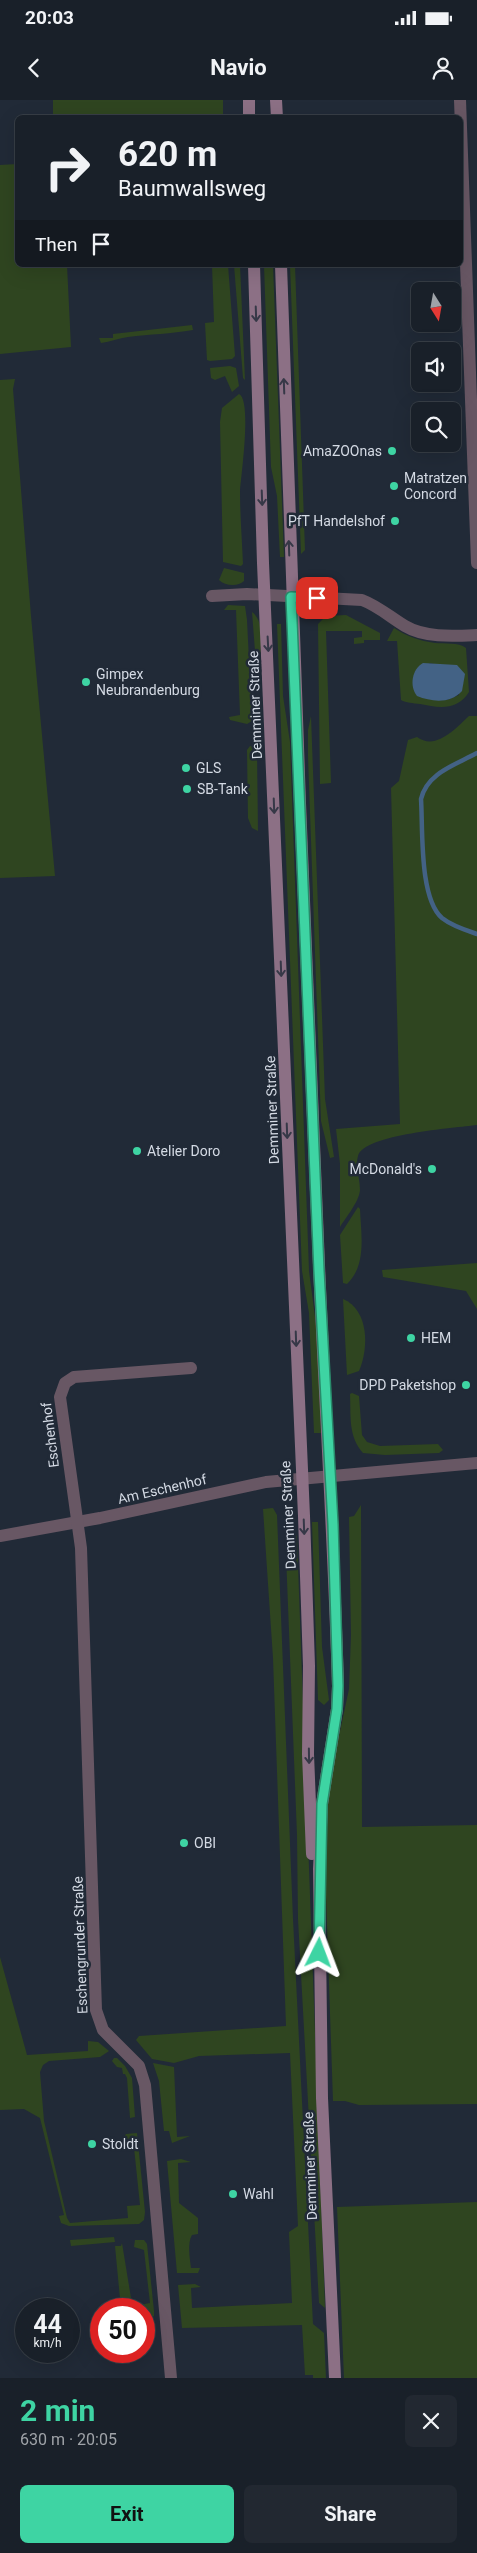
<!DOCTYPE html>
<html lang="en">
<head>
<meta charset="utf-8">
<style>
  :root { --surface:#192029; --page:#222831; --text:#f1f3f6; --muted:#9fa3a8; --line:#373e46; --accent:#3ed4a3 }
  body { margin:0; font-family:Roboto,sans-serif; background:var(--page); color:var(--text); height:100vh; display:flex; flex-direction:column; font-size:19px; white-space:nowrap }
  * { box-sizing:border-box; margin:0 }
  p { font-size:16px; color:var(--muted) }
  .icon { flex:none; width:28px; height:28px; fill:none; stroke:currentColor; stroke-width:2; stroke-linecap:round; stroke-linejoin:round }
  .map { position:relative; height:2278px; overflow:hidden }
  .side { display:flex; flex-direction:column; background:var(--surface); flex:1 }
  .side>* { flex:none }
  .top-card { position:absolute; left:15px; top:15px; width:448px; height:152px; border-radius:8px; box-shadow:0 5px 20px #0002,0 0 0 1px var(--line); background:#192029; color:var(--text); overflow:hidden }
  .needle { width:32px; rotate:169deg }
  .buttons { position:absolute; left:411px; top:182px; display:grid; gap:10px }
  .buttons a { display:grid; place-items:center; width:50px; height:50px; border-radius:8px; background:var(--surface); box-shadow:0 5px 20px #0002,0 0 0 1px var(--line); font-size:25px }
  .speed { position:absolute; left:15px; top:2198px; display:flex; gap:10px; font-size:25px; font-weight:700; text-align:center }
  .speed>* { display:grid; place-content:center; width:65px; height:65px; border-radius:50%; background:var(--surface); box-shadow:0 5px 20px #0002,0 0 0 1px var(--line); line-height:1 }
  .speed small { font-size:12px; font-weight:400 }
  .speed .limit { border:8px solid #d22; background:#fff; color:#111 }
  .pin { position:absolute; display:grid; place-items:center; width:42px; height:42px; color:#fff; margin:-21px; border-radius:10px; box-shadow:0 2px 8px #0006 }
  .me { position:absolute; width:55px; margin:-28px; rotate:3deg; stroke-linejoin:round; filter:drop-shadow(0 0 4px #0008) }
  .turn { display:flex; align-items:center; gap:18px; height:105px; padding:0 20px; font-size:22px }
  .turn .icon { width:65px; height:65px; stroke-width:2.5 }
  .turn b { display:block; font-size:35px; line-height:42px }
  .then { display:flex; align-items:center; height:48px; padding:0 20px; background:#0003; gap:10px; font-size:19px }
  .round { display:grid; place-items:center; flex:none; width:52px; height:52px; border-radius:8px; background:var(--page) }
  .headline { display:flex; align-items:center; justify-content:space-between; height:85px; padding:0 20px }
  h1 { font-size:30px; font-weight:700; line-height:38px; color:var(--accent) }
  .button { display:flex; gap:10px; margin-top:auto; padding:10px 20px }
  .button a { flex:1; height:58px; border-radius:8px; background:var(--accent); color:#111; font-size:20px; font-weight:700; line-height:58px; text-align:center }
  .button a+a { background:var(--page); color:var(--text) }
  .status { display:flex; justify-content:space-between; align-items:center; height:35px; padding:0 25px; background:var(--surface); direction:ltr }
  .status svg { height:14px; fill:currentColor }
  header { display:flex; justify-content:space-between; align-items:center; height:65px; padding:0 20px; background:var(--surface); font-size:22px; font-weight:700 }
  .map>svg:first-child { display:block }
  .green { fill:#2f4520; fill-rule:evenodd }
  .water { fill:#436285 }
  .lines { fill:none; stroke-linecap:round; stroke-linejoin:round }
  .stream { stroke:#436285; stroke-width:4.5 }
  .minor { stroke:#685764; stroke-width:12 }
  .secondary { stroke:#8c7085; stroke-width:12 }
  .oneway { stroke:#363847 }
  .route-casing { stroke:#288a6a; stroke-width:12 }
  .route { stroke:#3ed4a3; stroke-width:9 }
  .poi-dot { fill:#3ed4a3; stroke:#212a37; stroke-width:2 }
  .labels { text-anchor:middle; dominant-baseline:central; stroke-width:5; stroke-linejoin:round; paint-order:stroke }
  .poi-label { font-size:14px; fill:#d4dae4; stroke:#212a37; text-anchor:start }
  .street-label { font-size:14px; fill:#d4dae4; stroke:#212a37 }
</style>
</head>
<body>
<div class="status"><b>20:03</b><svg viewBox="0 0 49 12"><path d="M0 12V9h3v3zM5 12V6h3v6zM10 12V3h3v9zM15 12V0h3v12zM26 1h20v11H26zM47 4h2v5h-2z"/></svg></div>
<header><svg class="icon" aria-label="back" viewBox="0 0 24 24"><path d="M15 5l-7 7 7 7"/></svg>Navio<svg class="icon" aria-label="person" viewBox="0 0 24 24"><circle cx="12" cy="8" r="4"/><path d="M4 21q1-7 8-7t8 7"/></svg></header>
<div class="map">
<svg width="477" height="2278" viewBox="0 0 477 2278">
  <rect width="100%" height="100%" fill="#212a37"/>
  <g class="green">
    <rect x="53" y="0" width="170" height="17"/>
    <polygon points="17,64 18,165 67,165 71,247 0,254 0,65"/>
    <polygon points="212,165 228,165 235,256 232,259 210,261 207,260 205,223 214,222"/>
    <polygon points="234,165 240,165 245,280 243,278"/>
    <polygon points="264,165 273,165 284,457 280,457 277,396 271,367"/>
    <polygon points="290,165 295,165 305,450 301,454"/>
    <path d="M192 225 193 230C171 234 150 234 128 237 119 238 110 242 101 243L99 238H113V234Z"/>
    <polygon points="230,266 236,268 239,286 232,292 225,276 215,280 211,278 210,268"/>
    <polygon points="15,279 13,289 31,516 55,776 0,778 0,280"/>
    <path d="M239 294C252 300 241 376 240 391 240 415 242 440 243 464L241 466 223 462 220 322 222 308Z"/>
    <path d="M224 468 244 473V481C238 487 225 486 219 480Z"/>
    <polygon points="228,505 245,506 247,520 252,621 247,624 230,620 229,617 240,615 236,510 224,510"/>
    <path d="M252 512C268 523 259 560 257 577Z"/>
    <polygon points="346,515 380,533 380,540 364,540 364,543 354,544 354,538 362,537 362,531 326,531 331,683 320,684 318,524 326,516"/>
    <polygon points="277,524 281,524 283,596 290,642 309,1171 317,1232 321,1333 314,1333 309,1213 302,1171"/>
    <path d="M394 528C406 536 420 541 435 543 445 544 458 542 466 548L469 592C457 611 439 608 420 604 413 603 406 603 401 600L397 541H387ZM429 563 440 565H452L459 595 447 600Z"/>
    <polygon points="311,616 325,999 334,1057 330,1058 321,1021 308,656 308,630"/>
    <path d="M469 616H477V1025C455 1028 364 1034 358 1056 355 1066 360 1079 360 1090 359 1102 346 1117 340 1127V1064L336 1029 400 1024 391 688 399 681 408 640 417 637C436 651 456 628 469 616Z"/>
    <polygon points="250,646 256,647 257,650 258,731 252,728 248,718 247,650"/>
    <path d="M358 1107 360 1109C361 1134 367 1165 347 1184L343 1183 340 1135Z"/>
    <polygon points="477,1163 477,1209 466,1191 383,1177 382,1170"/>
    <path d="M343 1199C369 1210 369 1248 359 1271L347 1275Z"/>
    <path d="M352 1293 359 1296 362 1335 367 1342 380 1346 438 1344 443 1350 439 1353 385 1355 363 1353C348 1336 351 1316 350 1294Z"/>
    <polygon points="361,1405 362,1727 477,1725 477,2004 359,2005 345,2001 333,2001 325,1767 329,1683 349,1589 351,1535 349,1417 354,1416"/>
    <polygon points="273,1408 277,1415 293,1819 313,2224 324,2233 326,2278 313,2278 313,2275 305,2275 302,2225 182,2228 178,2185 195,2184 201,2187 191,2188 192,2208 292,2203 289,2132 298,2126 290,1953 199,1956 174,1963 152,1959 136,1940 139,1936 286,1926 273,1558 263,1409"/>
    <polygon points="293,1420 297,1438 325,2208 319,2203 298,1819 297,1735 285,1429 286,1425"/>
    <polygon points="312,1422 318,1422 322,1547 329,1600 324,1605 318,1600"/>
    <polygon points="0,1857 27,1955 88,1951 88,1941 98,1942 109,1951 100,1957 49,1961 43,1965 40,1972 44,2021 67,2118 70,2123 128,2118 127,2106 140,2105 133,2038 122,2040 126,2034 137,2033 145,2112 144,2120 139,2124 69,2126 61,2123 59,2116 64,2115 40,2018 24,2009 0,2010"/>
    <polygon points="114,1958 117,1958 125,1966 132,1978 135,2017 130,2018 127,1978 125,1974 123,1974 122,1968 117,1967 112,1961"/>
    <polygon points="153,1963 174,1967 177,2037 190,2036 172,2043 169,2031 164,2031 159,1981"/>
    <path d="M181 2059 191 2062 178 2063 179 2103 198 2118V2134L192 2135C187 2143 190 2159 191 2168H200L198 2173H177L167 2061Z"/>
    <polygon points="477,2102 477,2278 344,2278 337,2107"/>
    <polygon points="114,2137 115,2142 71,2146 70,2140"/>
    <polygon points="135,2140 144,2140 147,2144 154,2211 154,2216 149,2220 144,2220 144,2209 121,2209 115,2146 121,2146 122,2143 131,2198 139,2205 150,2203 144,2150 134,2147"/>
  </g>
  <path class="water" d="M423 563 457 565 465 574 462 591C450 604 432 602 417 596 409 586 412 569 423 563Z"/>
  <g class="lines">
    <path class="stream" d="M477 653C455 665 427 673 421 699 423 729 419 798 442 818 452 826 465 830 477 834"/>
    <g class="minor">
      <polyline points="460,0 477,463"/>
      <path d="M212 496 247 494 362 500C378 506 390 517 405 526 425 538 454 536 477 535"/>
      <polyline points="0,1436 100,1418 266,1382 477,1363"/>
      <polyline points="171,2278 145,1985 139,1966 103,1930 96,1910 81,1448 60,1297 65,1283 74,1277 191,1268"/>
    </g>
    <g class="secondary">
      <polyline points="249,0 249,18"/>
      <polyline points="276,0 277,18"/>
      <polyline points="254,165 263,463 304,1416 309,1566 308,1654 312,1754"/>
      <path d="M281 165C291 498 305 832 319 1165 325 1305 334 1446 338 1586L337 1609 322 1704 319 1769 322 1998 335 2278"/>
    </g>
  </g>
  <defs><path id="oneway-shaft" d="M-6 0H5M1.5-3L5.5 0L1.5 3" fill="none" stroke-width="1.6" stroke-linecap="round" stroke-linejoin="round" transform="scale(1.25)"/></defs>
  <g class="oneway">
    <use href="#oneway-shaft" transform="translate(256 214) rotate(88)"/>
    <use href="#oneway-shaft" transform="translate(284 286) rotate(-92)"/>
    <use href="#oneway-shaft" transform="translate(262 398) rotate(88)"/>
    <use href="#oneway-shaft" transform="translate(289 448) rotate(-92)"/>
    <use href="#oneway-shaft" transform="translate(268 544) rotate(87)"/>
    <use href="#oneway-shaft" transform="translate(274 706) rotate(88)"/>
    <use href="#oneway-shaft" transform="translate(281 869) rotate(88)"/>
    <use href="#oneway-shaft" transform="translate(287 1031) rotate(88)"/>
    <use href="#oneway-shaft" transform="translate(296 1239) rotate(88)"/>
    <use href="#oneway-shaft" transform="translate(304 1427) rotate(88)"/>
    <use href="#oneway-shaft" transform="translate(309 1656) rotate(89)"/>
  </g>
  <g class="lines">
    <defs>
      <polyline id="route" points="317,498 291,497 319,1171 333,1424 338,1586 337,1609 322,1704 319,1853"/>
    </defs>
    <use href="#route" class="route-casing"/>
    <use href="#route" class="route"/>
  </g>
  <g class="poi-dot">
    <circle cx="392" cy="351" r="5"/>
    <circle cx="394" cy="386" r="5"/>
    <circle cx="395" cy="421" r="5"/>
    <circle cx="86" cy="582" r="5"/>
    <circle cx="186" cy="668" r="5"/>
    <circle cx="187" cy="689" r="5"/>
    <circle cx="137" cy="1051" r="5"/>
    <circle cx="432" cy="1069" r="5"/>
    <circle cx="411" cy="1238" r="5"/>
    <circle cx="466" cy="1285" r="5"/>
    <circle cx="184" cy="1743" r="5"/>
    <circle cx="92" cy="2044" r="5"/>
    <circle cx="233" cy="2094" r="5"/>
  </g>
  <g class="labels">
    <g class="poi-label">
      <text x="382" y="351" text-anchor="end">AmaZOOnas</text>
      <text x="404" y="378">Matratzen<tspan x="404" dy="16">Concord</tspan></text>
      <text x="385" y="421" text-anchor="end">PfT Handelshof</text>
      <text x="96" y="574">Gimpex<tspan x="96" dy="16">Neubrandenburg</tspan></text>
      <text x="196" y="668">GLS</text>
      <text x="197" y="689">SB-Tank</text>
      <text x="147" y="1051">Atelier Doro</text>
      <text x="422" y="1069" text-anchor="end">McDonald's</text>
      <text x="421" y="1238">HEM</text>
      <text x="456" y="1285" text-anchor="end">DPD Paketshop</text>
      <text x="194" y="1743">OBI</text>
      <text x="102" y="2044">Stoldt</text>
      <text x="243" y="2094">Wahl</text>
    </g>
    <g class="street-label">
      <text transform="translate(255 605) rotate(-92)">Demminer Straße</text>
      <text transform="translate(272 1010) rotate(-92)">Demminer Straße</text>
      <text transform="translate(50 1335) rotate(-97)">Eschenhof</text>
      <text transform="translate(162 1389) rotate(-13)">Am Eschenhof</text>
      <text transform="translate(288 1415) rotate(-93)">Demminer Straße</text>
      <text transform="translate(80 1845) rotate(-92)">Eschengrunder Straße</text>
      <text transform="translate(310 2066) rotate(-92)">Demminer Straße</text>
    </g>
  </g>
</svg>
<div class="buttons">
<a><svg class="needle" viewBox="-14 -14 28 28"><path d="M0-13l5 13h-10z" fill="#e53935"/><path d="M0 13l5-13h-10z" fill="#9fa3a8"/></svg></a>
<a><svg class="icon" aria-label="sound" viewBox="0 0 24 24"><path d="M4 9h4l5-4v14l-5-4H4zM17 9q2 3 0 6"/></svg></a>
<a><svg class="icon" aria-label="search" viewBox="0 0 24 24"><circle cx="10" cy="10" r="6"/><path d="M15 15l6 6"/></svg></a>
</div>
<div class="speed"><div>44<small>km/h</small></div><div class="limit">50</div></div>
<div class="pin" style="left:317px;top:498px;background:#d93025"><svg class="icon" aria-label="arrive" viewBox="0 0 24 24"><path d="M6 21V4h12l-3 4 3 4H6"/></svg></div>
<svg class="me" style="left:319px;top:1853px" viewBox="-20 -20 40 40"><path d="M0-17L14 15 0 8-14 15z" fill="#3ed4a3" stroke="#fff" stroke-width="4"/></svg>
<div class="top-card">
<div class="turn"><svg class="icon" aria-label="right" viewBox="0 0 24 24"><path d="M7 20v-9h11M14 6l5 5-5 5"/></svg><div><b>620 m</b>Baumwallsweg</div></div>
<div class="then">Then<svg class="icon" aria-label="arrive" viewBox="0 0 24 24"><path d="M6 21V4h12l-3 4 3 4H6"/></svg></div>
</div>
</div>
<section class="side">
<div class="headline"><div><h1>2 min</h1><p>630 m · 20:05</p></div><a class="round"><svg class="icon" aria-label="close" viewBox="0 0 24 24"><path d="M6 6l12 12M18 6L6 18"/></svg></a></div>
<div class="button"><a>Exit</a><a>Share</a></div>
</section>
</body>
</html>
